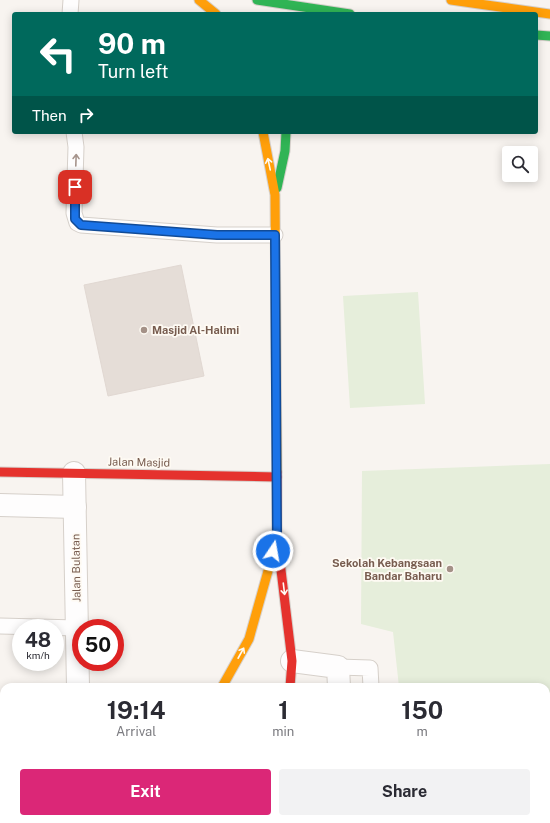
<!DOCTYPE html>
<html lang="en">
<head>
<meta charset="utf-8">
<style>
  :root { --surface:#fff; --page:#f2f2f3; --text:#2b2b33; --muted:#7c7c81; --accent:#db2777 }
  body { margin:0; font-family:"Public Sans",sans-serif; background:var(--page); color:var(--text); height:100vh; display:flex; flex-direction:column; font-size:15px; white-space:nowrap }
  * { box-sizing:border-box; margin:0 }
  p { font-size:13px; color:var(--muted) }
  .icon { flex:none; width:22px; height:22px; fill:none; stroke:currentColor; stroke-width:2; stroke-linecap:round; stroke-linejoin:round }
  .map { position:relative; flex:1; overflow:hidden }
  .sheet { position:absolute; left:0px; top:683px; width:550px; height:140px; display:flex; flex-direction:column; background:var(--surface); border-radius:12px 12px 0 0; box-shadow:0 2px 10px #0003 }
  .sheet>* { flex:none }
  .top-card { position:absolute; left:12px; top:12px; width:526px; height:122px; border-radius:4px; box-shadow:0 2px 10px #0003; background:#00695c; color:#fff; overflow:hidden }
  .controls { position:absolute; left:502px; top:146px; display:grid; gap:8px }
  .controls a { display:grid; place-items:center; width:36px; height:36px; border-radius:4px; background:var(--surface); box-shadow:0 2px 10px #0003; font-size:20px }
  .speed { position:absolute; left:12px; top:619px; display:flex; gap:8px; font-size:20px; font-weight:700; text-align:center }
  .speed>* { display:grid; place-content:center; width:52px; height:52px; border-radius:50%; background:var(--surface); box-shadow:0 2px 10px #0003; line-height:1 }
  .speed small { font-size:10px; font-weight:400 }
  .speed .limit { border:6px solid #d22; background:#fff; color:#111 }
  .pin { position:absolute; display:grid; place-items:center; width:34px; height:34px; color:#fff; margin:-17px; border-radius:8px; box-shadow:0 2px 6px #0006 }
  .me { position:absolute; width:44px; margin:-22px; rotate:12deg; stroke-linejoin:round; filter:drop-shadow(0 0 3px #0008) }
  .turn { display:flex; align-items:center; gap:14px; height:84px; padding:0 20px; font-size:18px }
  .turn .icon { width:52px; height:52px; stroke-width:2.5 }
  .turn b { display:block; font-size:28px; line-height:34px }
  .then { display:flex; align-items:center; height:38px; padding:0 20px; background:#0003; gap:8px; font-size:15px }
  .eta { display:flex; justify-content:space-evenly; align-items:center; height:68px; text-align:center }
  .eta b { font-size:24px; font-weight:700; line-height:28px }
  .cta { display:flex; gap:8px; margin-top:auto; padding:8px 20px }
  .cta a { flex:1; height:46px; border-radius:4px; background:var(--accent); color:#fff; font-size:16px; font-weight:700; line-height:46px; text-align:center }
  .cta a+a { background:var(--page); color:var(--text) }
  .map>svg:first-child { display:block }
  .green { fill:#e6eedb }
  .building { fill:#e5ddd7; stroke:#e1d8d2 }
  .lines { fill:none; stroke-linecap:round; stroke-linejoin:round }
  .lane-casing { stroke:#d6d0ca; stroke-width:17 }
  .street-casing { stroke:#d6d0ca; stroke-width:24 }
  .fast-casing { stroke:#d6d0cb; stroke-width:11 }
  .slow-casing { stroke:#d6d0cb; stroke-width:11 }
  .jam-casing { stroke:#d6d0cb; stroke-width:11 }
  .lane { stroke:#fefdfd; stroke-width:15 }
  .street { stroke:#fefdfd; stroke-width:22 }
  .fast { stroke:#30b455; stroke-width:9 }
  .slow { stroke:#ff9f0a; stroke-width:9 }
  .jam { stroke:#e5322d; stroke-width:9 }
  .oneway { stroke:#a6948c }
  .oneway2 { stroke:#fefaf3 }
  .route-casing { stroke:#114b97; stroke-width:10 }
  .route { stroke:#1a73e8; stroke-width:7 }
  .poi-dot { fill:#a49187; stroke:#fefaf3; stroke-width:1.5 }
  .labels { text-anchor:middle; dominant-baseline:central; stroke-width:3.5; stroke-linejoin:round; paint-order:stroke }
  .poi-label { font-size:11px; font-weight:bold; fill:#775c4f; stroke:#fefaf3; text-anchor:start }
  .street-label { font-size:11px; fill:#775c4f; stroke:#fefaf3 }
</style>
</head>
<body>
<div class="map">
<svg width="550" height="823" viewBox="0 0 550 823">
  <rect width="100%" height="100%" fill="#f8f4f0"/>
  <g class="green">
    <polygon points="418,292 425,404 350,408 343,296"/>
    <polygon points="550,464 550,703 546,703 546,687 399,687 393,632 361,624 362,471"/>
  </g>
  <polygon class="building" points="181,265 204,376 108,396 84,285"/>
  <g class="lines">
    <defs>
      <g id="lane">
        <polyline points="70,14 71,0"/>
        <polyline points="74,132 76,147 74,213 77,223 81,225 217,235 275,235"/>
        <polyline points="0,626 77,628"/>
        <polyline points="338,667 370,668 371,687"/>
        <polyline points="546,763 550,763"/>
        <polyline points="377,819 377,823"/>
      </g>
      <g id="street">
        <polyline points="74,473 78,687"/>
        <polyline points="0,505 75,507"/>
        <polyline points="292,661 338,667 339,687"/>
        <polyline points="0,747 4,747"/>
        <polyline points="346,819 346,823"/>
      </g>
      <g id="fast">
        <polyline points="257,0 350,14"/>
        <polyline points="536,35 550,36"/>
        <polyline points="277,188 285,151 286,132"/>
        <polyline points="218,819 227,823"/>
      </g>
      <g id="slow">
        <polyline points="199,0 216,14"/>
        <polyline points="451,0 550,14"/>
        <polyline points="263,132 275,195 277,472"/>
        <polyline points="222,687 249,639 275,546"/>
        <polyline points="265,819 265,823"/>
        <polyline points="98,823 107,819"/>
      </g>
      <g id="jam">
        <polyline points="0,472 277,477"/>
        <polyline points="277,472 277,537 292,661 290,687"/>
      </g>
    </defs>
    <use href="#lane" class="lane-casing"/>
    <use href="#street" class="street-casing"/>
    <use href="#fast" class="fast-casing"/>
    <use href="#slow" class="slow-casing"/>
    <use href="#jam" class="jam-casing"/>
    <use href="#lane" class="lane"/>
    <use href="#street" class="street"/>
    <use href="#fast" class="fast"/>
    <use href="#slow" class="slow"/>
    <use href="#jam" class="jam"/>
  </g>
  <defs><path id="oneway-shaft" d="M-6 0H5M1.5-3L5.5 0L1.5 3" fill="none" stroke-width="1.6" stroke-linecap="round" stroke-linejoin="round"/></defs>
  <use class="oneway" href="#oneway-shaft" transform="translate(76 160) rotate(-88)"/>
  <g class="oneway2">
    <use href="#oneway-shaft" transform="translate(269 164) rotate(-102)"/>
    <use href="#oneway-shaft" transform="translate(284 589) rotate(83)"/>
    <use href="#oneway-shaft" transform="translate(241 653) rotate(-61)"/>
  </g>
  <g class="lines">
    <defs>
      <polyline id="route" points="75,187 75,219 81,225 217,235 275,235 277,537 273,551"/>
    </defs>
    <use href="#route" class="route-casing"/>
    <use href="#route" class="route"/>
  </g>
  <g class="poi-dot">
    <circle cx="144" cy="330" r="4"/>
    <circle cx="450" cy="569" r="4"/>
  </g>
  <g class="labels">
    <g class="poi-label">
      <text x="152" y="330">Masjid Al-Halimi</text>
      <text x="442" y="563" text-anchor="end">Sekolah Kebangsaan<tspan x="442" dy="13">Bandar Baharu</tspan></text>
    </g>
    <g class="street-label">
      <text transform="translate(139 462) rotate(1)">Jalan Masjid</text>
      <text transform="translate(76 568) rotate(-91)">Jalan Bulatan</text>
    </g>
  </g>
</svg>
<div class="controls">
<a><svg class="icon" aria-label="search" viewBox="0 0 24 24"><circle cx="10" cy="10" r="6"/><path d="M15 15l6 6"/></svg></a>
</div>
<div class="speed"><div>48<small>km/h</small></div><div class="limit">50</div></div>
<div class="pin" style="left:75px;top:187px;background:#d93025"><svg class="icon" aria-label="arrive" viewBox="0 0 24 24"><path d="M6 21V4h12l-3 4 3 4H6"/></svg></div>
<svg class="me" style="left:273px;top:551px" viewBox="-20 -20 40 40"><circle r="17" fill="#1a73e8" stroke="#fff" stroke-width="3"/><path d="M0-11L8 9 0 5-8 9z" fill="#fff"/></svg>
<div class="top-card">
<div class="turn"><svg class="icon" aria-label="left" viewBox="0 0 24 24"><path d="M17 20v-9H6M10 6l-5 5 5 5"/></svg><div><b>90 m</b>Turn left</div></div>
<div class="then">Then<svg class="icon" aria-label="right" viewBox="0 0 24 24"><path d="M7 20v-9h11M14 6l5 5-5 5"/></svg></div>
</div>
<section class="sheet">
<div class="eta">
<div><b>19:14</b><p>Arrival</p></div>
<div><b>1</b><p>min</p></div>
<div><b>150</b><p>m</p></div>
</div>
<div class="cta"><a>Exit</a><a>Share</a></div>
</section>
</div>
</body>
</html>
